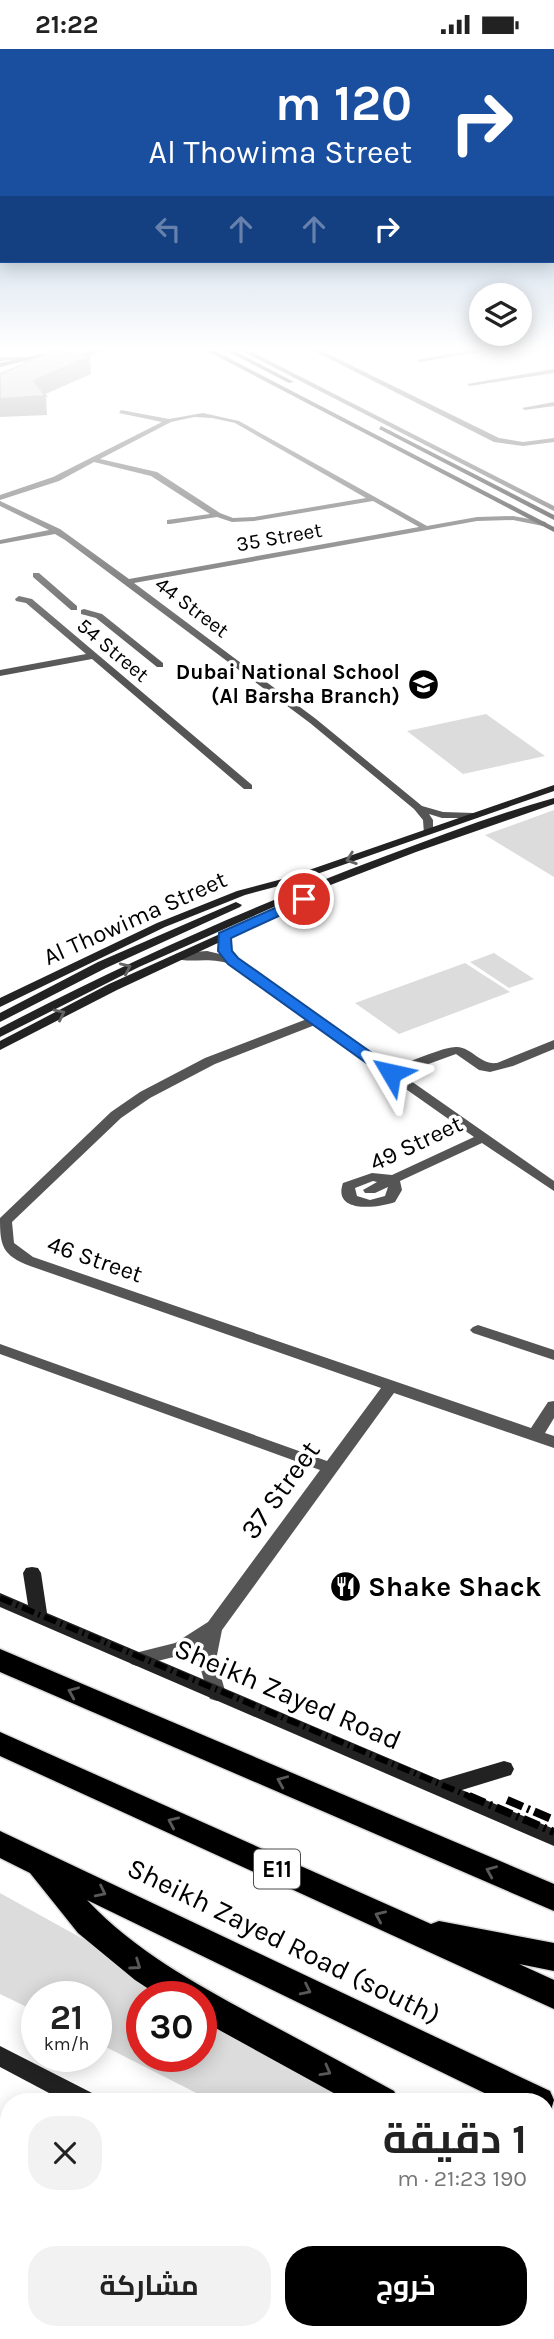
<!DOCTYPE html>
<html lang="ar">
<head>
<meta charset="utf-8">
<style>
  :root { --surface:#fff; --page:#f2f2f2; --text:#222; --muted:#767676; --accent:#000 }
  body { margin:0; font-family:Karla,Cairo,sans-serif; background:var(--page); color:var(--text); direction:rtl; height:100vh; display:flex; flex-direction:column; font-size:26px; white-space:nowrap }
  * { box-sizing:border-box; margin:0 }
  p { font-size:23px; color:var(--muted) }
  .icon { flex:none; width:38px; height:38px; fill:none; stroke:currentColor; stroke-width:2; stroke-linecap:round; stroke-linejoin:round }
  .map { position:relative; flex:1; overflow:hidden; direction:ltr }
  .panel { position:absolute; left:0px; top:2044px; width:555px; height:247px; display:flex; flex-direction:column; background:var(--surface); border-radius:28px 28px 0 0; box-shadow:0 4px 18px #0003; direction:rtl }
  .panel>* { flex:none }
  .top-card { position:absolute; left:0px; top:0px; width:555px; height:214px; box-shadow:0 4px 18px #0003; direction:rtl; background:#1a4fa0; color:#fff; overflow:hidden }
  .buttons { position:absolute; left:469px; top:234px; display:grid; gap:14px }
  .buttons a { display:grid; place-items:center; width:63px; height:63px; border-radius:50%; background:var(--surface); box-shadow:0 4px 18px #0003; font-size:35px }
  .speed { position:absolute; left:21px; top:1932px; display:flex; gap:14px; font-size:35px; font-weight:700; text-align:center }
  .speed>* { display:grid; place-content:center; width:91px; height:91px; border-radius:50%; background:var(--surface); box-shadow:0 4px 18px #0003; line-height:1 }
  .speed small { font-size:18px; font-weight:400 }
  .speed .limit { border:10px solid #d22; background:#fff; color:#111 }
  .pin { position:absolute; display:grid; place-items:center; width:60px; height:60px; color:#fff; margin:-30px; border:4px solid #fff; border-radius:50%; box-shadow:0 2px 7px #0007 }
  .me { position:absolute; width:77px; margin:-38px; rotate:306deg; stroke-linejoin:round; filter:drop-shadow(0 0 5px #0008) }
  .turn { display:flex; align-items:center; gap:24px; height:147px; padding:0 28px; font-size:32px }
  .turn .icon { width:91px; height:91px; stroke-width:2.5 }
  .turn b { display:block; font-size:49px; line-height:60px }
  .lanes { display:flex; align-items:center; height:66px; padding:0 28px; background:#0003; justify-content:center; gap:35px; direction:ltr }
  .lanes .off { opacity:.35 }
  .round { display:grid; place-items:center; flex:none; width:74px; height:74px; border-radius:28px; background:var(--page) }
  .overview { display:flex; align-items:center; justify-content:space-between; height:119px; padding:0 28px }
  h1 { font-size:42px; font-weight:700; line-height:52px }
  .cta { display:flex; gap:14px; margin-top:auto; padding:14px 28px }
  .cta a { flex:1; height:80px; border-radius:28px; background:var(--accent); color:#fff; font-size:28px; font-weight:700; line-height:80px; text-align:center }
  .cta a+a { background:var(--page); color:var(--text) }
  .status { display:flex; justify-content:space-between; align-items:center; height:49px; padding:0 35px; background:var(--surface); direction:ltr }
  .status svg { height:19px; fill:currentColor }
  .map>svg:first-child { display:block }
  .green { fill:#dcdcdc }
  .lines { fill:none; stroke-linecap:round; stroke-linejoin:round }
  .highway-casing { stroke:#dbdbdb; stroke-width:3 }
  .street { fill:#555; fill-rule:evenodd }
  .secondary { fill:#222; fill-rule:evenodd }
  .highway { fill:#000; fill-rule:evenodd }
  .rail-far1 { stroke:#000; stroke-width:6; stroke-dasharray:13 4.5 2 4.5; stroke-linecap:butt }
  .rail { stroke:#000; stroke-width:8; stroke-dasharray:17 5 2.5 5; stroke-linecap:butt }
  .shaded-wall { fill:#898989 }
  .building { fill:#c4c4c4; stroke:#898989; stroke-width:2 }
  .oneway { stroke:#646464 }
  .oneway2 { stroke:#595959 }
  .route { fill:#1a73e8; stroke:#114b97; stroke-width:2 }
  .labels { text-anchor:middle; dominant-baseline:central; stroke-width:7; stroke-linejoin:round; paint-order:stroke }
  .far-street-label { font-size:21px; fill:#000; stroke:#fff }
  .far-poi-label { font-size:21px; font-weight:bold; fill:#000; stroke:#fff; text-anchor:end }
  .shield { fill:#fff; stroke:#4c4c4c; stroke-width:2 }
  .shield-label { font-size:23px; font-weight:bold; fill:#000 }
  .street-label { font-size:24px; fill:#000; stroke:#fff }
  .near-street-label { font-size:28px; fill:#000; stroke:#fff }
  .near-poi-label { font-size:28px; font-weight:bold; fill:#000; stroke:#fff; text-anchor:start }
</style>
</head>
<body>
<div class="status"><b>21:22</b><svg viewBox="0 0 49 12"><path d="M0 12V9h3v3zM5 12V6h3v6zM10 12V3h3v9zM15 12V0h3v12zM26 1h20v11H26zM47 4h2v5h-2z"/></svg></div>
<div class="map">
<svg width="554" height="2290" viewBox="0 0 554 2290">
  <rect width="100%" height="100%" fill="#fff"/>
  <g class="green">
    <polygon points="486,665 545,707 463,725 407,682"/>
    <polygon points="554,761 554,828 485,786"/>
    <polygon points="494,904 534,930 509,939 470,913"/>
    <polygon points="465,914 510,943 399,985 355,954"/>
    <polygon points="0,1844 188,1948 142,1948 142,2007 201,2007 201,1955 376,2053 214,2053 96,1993 96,1948 37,1948 37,1963 0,1945"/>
    <polygon points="546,2147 554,2152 554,2225 546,2221"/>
  </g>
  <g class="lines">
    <defs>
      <g id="highway">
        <polygon points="0,1600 554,1835 554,1862 0,1623"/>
        <polygon points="0,1683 431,1875 439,1872 554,1894 554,1922 519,1915 554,1931 554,1960 0,1707"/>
        <path d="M0 1782 550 2042 554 2051 550 2064 546 2066V2053H503L87 1851C135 1902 193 1933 253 1966 300 1991 347 2016 394 2042L399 2053H350L201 1971V1948H161L135 1931 78 1884 30 1824 0 1809Z"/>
        <polygon points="546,2126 554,2129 554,2164 546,2161"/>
      </g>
    </defs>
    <use href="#highway" class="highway-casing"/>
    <g class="street">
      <polygon points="242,302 250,302 554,457 554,462"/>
      <polygon points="314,302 322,302 499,389 523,393 554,389 554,393 523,397 494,393"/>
      <polygon points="466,302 484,302 420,313 417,311"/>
      <polygon points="0,308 28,308 31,310 0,312"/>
      <polygon points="554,320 554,324 470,337 467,335"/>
      <polygon points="554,353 554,357 525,361 522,359"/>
      <path d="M121 361 169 370 203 364 239 372 427 477 477 468 513 467 546 473V477H543L513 471 477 472 134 534 316 670 422 757 443 763 474 764 478 765V769H442L429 765 433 771V783L428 786 424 785 423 771 414 760 310 674 65 491 55 485 0 495V491L49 481 0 457V452L60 480 129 530 419 478 373 452 254 472 232 473 217 468 170 475H167V471L210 465 151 427 94 413 59 432 0 451V446L53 428 162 373 119 364ZM194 368 212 369 235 374 366 449 254 468 233 469 220 464 157 423 100 410 171 373Z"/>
      <polygon points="33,524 39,524 77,557 77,561 71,561 33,528"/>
      <polygon points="19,547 32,550 252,736 252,740 244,740 92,610 0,627 0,621 86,605 26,554 16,552 15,550"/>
      <polygon points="84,560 102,565 163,614 163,618 157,618 96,569 81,565 81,561"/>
      <path d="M207 902 237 909 393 1019C407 1014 445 997 457 998 473 999 480 1016 497 1014L554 991V1000L513 1017 490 1023 479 1021 456 1005 401 1025 554 1132V1142L482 1094 400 1132 402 1141 395 1153C379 1159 332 1165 343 1134L372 1124 392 1126 474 1088 315 976 215 1015 150 1049 121 1069 12 1173 14 1194 33 1208 531 1379 548 1353 554 1352V1369L545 1384 554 1387V1399L394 1344 222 1581 216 1611 226 1645 224 1650 217 1652 210 1650 208 1645 198 1611 201 1595 186 1605 137 1617 131 1615 128 1610 131 1605 175 1594 208 1573 320 1421 0 1305V1295L327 1412 381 1339 30 1217C2 1206 0 1197 0 1169L111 1063 140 1043 205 1009 307 970C282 952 257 930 231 916 213 906 183 916 172 908L178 904ZM373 1132 377 1133 363 1141 365 1144H375L388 1138 385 1147 370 1151 357 1147 355 1139Z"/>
      <polygon points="478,1276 554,1301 554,1311 473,1284 470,1281 473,1278"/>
    </g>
    <g class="secondary">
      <polygon points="55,302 63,303 0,318 0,314"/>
      <polygon points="92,302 104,302 63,313 60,311"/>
      <polygon points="207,302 215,302 554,478 554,483"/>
      <polygon points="227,302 235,302 294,333 289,334"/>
      <polygon points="381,377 554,466 554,471 379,380"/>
      <polygon points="554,736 554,742 294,833 245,846 165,878 0,958 0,949 157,874 237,842 286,829"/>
      <path d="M554 749V755L416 803 276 857 139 918 0 988V979C124 914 252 857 383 808 439 787 496 765 554 749Z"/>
      <polygon points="304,847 310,850 308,852 117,941 0,1001 0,992 109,935"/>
      <polygon points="236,853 242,856 240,858 106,919 0,973 0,964 98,913"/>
      <polygon points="32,1518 38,1519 41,1524 47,1564 440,1731 504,1712 511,1714 514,1720 511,1726 462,1741 554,1780 554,1797 0,1558 0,1544 28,1556 23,1524 26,1519"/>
      <polygon points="0,1997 96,2046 99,2053 66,2053 0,2018"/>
      <polygon points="546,2277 554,2281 554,2290 522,2290 519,2282 546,2282"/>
    </g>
    <use href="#highway" class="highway"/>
    <polyline class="rail-far1" points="0,1549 473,1749"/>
    <g class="rail">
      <polyline points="469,1747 554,1783"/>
      <polyline points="507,1751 554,1771"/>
    </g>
  </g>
  <polygon class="shaded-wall" points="90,307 91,325 41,347 46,347 47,366 0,368 0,350 34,332"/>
  <polygon class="building" points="53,302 90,307 34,332 46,347 0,350 0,325"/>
  <defs><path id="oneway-chevron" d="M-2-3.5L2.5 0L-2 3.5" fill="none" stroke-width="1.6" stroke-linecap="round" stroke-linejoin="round" transform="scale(1.75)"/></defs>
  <g class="oneway">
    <use href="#oneway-chevron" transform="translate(351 810) rotate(161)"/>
    <use href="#oneway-chevron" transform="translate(126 919) rotate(-25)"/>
    <use href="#oneway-chevron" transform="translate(60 965) rotate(-26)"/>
  </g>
  <g class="oneway2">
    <use href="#oneway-chevron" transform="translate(73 1643) rotate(-157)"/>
    <use href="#oneway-chevron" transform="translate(282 1732) rotate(-157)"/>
    <use href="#oneway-chevron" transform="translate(173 1773) rotate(-156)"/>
    <use href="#oneway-chevron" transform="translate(491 1822) rotate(-157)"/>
    <use href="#oneway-chevron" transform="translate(101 1843) rotate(26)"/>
    <use href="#oneway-chevron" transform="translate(380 1867) rotate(-156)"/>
    <use href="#oneway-chevron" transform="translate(136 1916) rotate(35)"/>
    <use href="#oneway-chevron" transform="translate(306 1941) rotate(26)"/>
    <use href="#oneway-chevron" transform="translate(326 2022) rotate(29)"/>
  </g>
  <linearGradient id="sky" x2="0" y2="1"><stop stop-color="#8cadcc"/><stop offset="0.48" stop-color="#fff"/><stop offset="1" stop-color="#fff" stop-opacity="0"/></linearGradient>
  <rect width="554" height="623" fill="url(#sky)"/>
  <polygon class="route" points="304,846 310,850 309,853 231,889 232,902 238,909 396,1021 398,1024 396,1028 386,1028 228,915 218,902 219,884"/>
  <defs>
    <symbol id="school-disc" viewBox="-11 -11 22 22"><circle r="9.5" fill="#000" stroke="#fff"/><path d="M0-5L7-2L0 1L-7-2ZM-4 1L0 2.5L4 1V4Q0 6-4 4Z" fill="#fff"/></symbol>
    <symbol id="restaurant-disc" viewBox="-11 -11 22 22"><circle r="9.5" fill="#000" stroke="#fff"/><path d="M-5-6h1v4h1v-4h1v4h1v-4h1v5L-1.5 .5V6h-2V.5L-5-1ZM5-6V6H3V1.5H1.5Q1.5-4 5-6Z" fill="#fff"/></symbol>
  </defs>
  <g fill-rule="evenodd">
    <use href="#school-disc" x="406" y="618" width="35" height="35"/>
    <use href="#restaurant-disc" x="328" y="1520" width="35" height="35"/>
  </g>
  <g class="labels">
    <g class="far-street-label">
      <text transform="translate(279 488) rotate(-10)">35 Street</text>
      <text transform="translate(192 558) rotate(37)">44 Street</text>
      <text transform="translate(113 601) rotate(40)">54 Street</text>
    </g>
    <g class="far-poi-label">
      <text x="400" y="623">Dubai National School<tspan x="400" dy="24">(Al Barsha Branch)</tspan></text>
    </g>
    <rect class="shield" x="254" y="1800.5" width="46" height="39" rx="5"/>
    <g class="shield-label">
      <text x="277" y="1820">E11</text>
    </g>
    <g class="street-label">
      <text transform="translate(135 869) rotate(-24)">Al Thowima Street</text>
      <text transform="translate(416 1094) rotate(-25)">49 Street</text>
      <text transform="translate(95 1210) rotate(19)">46 Street</text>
    </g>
    <g class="near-street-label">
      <text transform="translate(280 1441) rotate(-54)">37 Street</text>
      <text transform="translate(288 1645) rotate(23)">Sheikh Zayed Road</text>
      <text transform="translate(284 1892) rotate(26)">Sheikh Zayed Road (south)</text>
    </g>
    <g class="near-poi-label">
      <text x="368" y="1537">Shake Shack</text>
    </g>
  </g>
</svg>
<div class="buttons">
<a><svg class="icon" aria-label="layers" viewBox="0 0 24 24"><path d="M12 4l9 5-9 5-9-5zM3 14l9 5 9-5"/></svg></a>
</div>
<div class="speed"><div>21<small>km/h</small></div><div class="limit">30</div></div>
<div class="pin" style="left:304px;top:850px;background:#d93025"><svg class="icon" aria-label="arrive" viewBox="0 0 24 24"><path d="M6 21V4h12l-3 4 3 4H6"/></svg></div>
<svg class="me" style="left:391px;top:1024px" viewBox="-20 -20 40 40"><path d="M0-17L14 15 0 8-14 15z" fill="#1a73e8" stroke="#fff" stroke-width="4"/></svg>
<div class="top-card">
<div class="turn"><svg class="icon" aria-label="right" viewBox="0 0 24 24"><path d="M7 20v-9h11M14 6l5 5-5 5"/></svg><div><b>120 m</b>Al Thowima Street</div></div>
<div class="lanes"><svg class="icon off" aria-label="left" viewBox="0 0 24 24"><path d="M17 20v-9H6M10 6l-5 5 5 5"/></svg><svg class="icon off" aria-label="ahead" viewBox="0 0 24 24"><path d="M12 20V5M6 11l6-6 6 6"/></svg><svg class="icon off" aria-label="ahead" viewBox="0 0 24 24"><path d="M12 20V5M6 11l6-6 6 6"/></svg><svg class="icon" aria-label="right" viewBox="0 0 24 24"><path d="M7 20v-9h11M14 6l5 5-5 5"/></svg></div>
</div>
<section class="panel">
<div class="overview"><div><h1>1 دقيقة</h1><p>190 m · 21:23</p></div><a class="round"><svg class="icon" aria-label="close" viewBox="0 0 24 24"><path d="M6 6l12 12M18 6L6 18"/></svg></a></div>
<div class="cta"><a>خروج</a><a>مشاركة</a></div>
</section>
</div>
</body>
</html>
